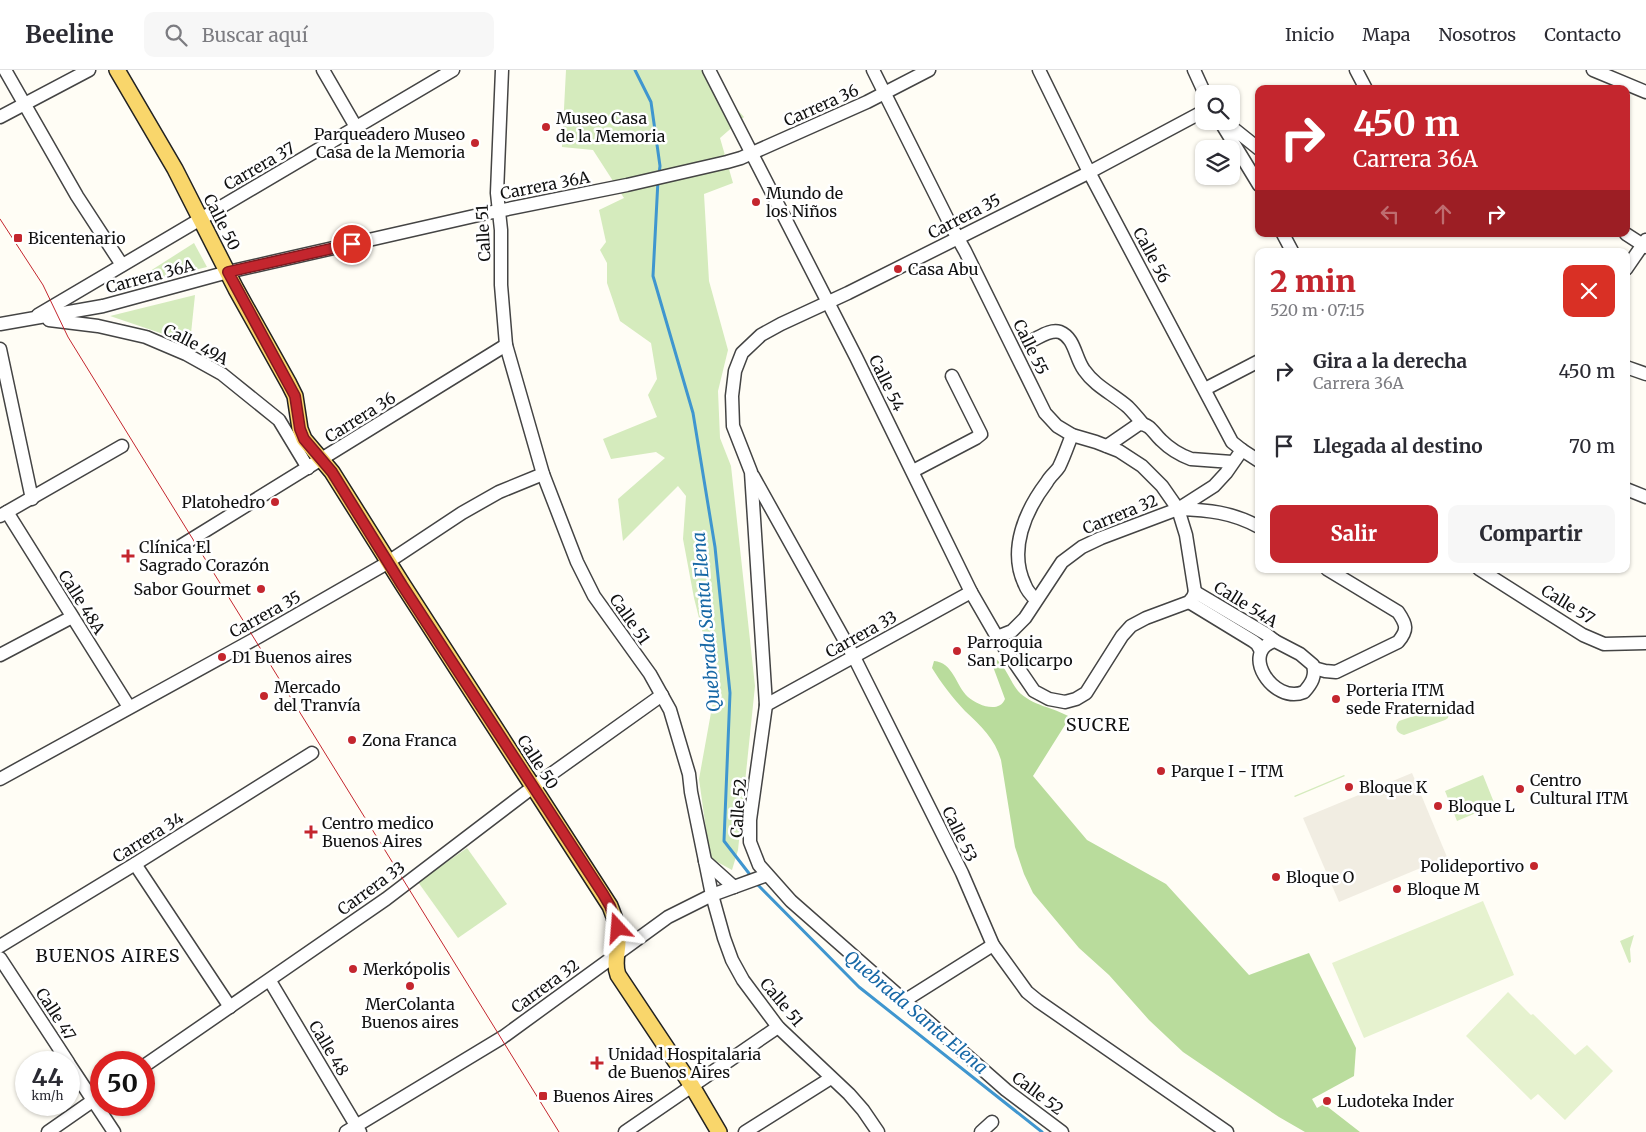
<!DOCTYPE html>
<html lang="es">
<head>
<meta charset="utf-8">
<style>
  :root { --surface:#fff; --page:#f7f7f7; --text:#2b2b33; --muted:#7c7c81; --line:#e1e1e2; --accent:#c4262e }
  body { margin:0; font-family:Merriweather,serif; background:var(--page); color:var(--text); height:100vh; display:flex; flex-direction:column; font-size:19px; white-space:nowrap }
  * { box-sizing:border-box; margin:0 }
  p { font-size:16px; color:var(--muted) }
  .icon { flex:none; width:28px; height:28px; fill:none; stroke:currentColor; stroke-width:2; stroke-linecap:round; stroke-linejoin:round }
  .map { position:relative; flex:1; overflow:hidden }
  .side { position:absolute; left:1255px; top:178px; width:375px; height:325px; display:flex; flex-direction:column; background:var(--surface); border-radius:10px; box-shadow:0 1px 4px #0004 }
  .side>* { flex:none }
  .hud { position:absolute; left:1255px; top:15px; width:375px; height:152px; border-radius:10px; box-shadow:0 1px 4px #0004; background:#c4262e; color:#fff; overflow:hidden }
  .controls { position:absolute; left:1195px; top:15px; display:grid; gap:10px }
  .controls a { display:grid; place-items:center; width:45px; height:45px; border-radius:10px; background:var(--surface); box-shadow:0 1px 4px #0004; font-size:25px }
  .speed { position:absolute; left:15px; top:981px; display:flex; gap:10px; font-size:25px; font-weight:700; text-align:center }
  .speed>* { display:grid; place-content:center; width:65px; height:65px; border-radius:50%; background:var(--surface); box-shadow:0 1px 4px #0004; line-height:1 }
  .speed small { font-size:12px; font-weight:400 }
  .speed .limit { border:8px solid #d22; background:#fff; color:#111 }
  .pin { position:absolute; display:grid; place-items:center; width:42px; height:42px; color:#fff; margin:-21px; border:2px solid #fff; border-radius:50%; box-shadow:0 1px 5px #0007 }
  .me { position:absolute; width:55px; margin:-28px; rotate:341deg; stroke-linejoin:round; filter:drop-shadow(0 0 4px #0008) }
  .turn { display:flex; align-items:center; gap:18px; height:105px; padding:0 15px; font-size:22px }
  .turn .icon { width:65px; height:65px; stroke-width:2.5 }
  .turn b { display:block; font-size:35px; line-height:42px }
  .lanes { display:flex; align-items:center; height:48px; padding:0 15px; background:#0003; justify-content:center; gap:25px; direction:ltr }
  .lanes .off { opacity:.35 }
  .round { display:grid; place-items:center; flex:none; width:52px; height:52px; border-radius:10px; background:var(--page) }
  .summary { display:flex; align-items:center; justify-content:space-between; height:85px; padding:0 15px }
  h1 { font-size:30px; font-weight:800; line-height:38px; color:var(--accent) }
  .action { display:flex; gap:10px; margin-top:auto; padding:10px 15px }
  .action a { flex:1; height:58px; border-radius:10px; background:var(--accent); color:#fff; font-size:20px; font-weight:800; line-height:58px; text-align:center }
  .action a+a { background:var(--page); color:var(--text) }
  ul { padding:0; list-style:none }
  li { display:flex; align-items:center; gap:15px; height:75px; padding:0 15px }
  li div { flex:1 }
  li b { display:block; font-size:19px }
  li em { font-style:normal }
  header { display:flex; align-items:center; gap:30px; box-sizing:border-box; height:70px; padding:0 25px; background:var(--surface); border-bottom:1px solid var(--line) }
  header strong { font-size:24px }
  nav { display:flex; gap:28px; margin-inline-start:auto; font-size:18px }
  .search { width:350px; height:45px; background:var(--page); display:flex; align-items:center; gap:12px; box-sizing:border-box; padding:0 18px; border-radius:10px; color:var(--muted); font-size:19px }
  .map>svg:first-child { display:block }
  .green { fill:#d5ebbd }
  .forest { fill:#b9dc9c }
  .pitch { fill:#e6f2cf }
  .plaza { fill:#f1ede2 }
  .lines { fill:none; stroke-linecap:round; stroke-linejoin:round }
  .stream { stroke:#3f96cf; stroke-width:3 }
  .minor-casing { stroke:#444; stroke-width:15 }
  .major-casing { stroke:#222; stroke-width:18 }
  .minor { stroke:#fff; stroke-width:12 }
  .major { stroke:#f9d66b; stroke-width:15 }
  .tram { stroke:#c4262e; stroke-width:1 }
  .route-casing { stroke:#7f191e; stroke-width:12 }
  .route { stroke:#c4262e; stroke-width:9 }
  .poi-dot { fill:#c4262e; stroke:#fff; stroke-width:2 }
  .labels { text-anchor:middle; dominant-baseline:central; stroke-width:5; stroke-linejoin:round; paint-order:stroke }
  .street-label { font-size:16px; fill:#111; stroke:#fff }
  .poi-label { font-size:16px; fill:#111; stroke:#fff; text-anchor:start }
  .water-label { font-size:18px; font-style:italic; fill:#1768a6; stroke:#fff }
  .neighbourhood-label { font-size:18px; letter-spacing:1px; fill:#111; stroke:#fff }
</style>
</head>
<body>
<header>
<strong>Beeline</strong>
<div class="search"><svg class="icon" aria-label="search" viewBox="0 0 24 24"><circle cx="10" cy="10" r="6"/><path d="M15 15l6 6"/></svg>Buscar aquí</div>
<nav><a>Inicio</a><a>Mapa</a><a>Nosotros</a><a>Contacto</a></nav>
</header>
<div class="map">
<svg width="1646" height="1062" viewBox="0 0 1646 1062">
  <rect width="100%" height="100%" fill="#fffdf5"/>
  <g class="green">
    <polygon points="566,0 701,0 744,47 720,68 733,113 704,124 709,211 728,280 718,321 720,368 731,396 755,616 738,780 732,800 710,788 699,709 716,615 694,528 683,469 686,426 678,416 623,471 618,429 665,388 656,382 611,389 603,369 657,347 648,325 657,309 651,273 620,251 607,213 607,193 600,180 606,172 599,140 624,128 593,80 562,77"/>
    <polygon points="194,173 207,197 125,217"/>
    <polygon points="195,225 190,273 110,246"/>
    <path d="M1440 637 1446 638 1449 642 1448 648 1445 650 1404 665C1396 663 1394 657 1399 651Z"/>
    <polygon points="1344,705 1345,706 1295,727 1294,726"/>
    <polygon points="1483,705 1495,735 1457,751 1445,721"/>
    <polygon points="467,778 507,834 458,868 418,812"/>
    <polygon points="1634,865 1630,879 1631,892 1629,893 1620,871"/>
  </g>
  <path class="forest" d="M996 589C1006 597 1010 611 1018 621 1032 636 1053 637 1070 647L1033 706 1087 770 1166 814 1249 905 1309 883 1356 978 1354 1006 1312 1029 1317 1038 1324 1034 1360 1062H1305L1279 1047 1183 982 1149 950 1109 905 1079 878 1033 823 1024 804 1015 777 1001 690C995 669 981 656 965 641 953 628 941 613 932 598L934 591C953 592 956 616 968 627 977 635 999 644 1005 629L992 594 993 590Z"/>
  <g class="pitch">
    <polygon points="1483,831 1514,905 1364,968 1332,893"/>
    <polygon points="1508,922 1531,945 1533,944 1575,985 1587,975 1613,1001 1565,1050 1538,1024 1531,1030 1466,966"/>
  </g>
  <polygon class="plaza" points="1412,703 1447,787 1339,832 1303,748"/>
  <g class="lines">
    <g class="stream">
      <polyline points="635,0 651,32 660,96 659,104"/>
      <polyline points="658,110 653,206 693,343 715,477 730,623 724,771 751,806"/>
      <polyline points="756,813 859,917 1042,1062"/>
    </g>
    <defs>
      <g id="minor">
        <polyline points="5,0 77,126 122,195"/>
        <polyline points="323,0 356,57"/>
        <polyline points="502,0 497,123 501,160 501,215 506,275 543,404 577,492 594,526 650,604 670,640 689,704 691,722 712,825 724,868 732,890 743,910 778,957 849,1024 863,1040 878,1062"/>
        <polyline points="709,0 856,287 971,522 997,567 1034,621 1049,629 1065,632 1076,629 1086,623 1122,566 1131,556 1146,548 1189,532 1193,527 1195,522"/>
        <polyline points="873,0 951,156 965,181 1045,343 1057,356 1072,365 1096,372 1119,381 1142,396 1162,416 1178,439 1186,465 1195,522"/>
        <polyline points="1039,0 1089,102 1232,372 1242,380 1259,391"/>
        <polyline points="1194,0 1205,24"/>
        <polyline points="1356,0 1366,19"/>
        <polyline points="1593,0 1646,22"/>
        <polyline points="0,47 89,0"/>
        <polyline points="1220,51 1259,115"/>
        <polyline points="1224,51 1259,79"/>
        <polyline points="1283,164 1292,181"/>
        <polyline points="1626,164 1646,177"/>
        <polyline points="1626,199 1646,170"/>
        <polyline points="38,245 453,0"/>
        <polyline points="49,250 98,256 146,267 186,284 222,304 279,350 308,398"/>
        <polyline points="0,254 103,236 228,202 483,144 627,115 727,92 741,88 867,32 929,0"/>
        <path d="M1031 271C1040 267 1050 259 1060 262 1075 268 1075 288 1084 300 1095 316 1113 324 1128 337 1133 342 1138 348 1143 354"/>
        <polyline points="0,279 32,429"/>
        <polyline points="1626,297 1646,304"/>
        <polyline points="1205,319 1259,291"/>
        <path d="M1107 376 1139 354C1151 354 1153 363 1161 370 1169 378 1180 385 1191 389L1232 392"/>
        <polyline points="913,401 976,368 981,364 952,306"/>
        <polyline points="753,406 854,587 962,803 993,875 1027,922 1038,931 1227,1062"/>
        <polyline points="1626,419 1646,427"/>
        <path d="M1178 439C1208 440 1232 442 1259 457"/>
        <polyline points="7,442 129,637"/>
        <polyline points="0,446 122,376"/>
        <polyline points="179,477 506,275"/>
        <polyline points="1479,499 1583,565 1604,574 1646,573"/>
        <polyline points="1195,522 1266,564 1275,571"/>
        <path d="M1036 530C1032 526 1027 521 1025 515 1008 480 1025 441 1047 412 1050 406 1056 402 1059 397 1064 387 1068 375 1072 365"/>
        <polyline points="1189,532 1253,571 1257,574 1261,581"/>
        <polyline points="997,567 1012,561 1025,548 1062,492 1082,477 1101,468 1178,439 1214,416 1226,403 1242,380"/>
        <path d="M1275 571 1300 584 1313 595C1316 606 1312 613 1304 622 1273 635 1239 581 1275 571Z"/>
        <polyline points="0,585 72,547"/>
        <path d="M1314 598 1325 601 1336 602 1398 572C1408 560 1407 555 1398 542L1327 499"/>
        <polyline points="766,635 971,522"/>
        <polyline points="0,709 260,566 382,496 462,443 499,422 543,404"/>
        <polyline points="705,791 734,817"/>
        <polyline points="135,794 230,937"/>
        <polyline points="0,876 135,794 312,683"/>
        <polyline points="0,888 68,992"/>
        <polyline points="270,911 360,1062"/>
        <polyline points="904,931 993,875"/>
        <polyline points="69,994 114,1062"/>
        <polyline points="144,996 386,829 533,717 662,625"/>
        <polyline points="48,1062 101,1025"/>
        <polyline points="346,1062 503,967 668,847 712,825 767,805"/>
        <polyline points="625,1062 778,957"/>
        <polyline points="745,1062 831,1008"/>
        <polyline points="981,1062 992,1052"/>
        <polyline points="1062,1062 1006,1020 791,831 759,795 750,772 750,750 766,635 751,402 733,356 732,326 735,301 742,283 761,265 781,254 848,223 1086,104 1204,41"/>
      </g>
      <path id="major" d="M117 0 175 99 236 219 289 314 295 326 300 359 304 369 332 402 403 515 610 836C614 846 618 856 618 867 619 881 613 892 618 905L692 1016 719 1062"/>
    </defs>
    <use href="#minor" class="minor-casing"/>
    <use href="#major" class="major-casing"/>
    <use href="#minor" class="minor"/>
    <use href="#major" class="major"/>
    <polyline class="tram" points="0,149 43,215 68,267 559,1062"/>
  </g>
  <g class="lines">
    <defs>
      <polyline id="route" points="352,174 228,202 295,326 300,359 304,369 332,402 402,515 603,824 610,836 618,858"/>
    </defs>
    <use href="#route" class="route-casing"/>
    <use href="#route" class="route"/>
  </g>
  <g class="poi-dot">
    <circle cx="546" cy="57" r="5"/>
    <circle cx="475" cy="73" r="5"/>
    <circle cx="756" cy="132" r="5"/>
    <rect x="13" y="163" width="10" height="10" rx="2.5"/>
    <circle cx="898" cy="199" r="5"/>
    <circle cx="275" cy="432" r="5"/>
    <path d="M125.5 478.5h5v5h5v5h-5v5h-5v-5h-5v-5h5z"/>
    <circle cx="261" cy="519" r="5"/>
    <circle cx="957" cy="581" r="5"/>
    <circle cx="222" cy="587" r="5"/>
    <circle cx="264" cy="626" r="5"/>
    <circle cx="1336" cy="629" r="5"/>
    <circle cx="352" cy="670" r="5"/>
    <circle cx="1161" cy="701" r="5"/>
    <circle cx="1349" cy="717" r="5"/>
    <circle cx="1520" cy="719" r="5"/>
    <circle cx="1438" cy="736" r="5"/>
    <path d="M308.5 754.5h5v5h5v5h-5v5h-5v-5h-5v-5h5z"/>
    <circle cx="1534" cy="796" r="5"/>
    <circle cx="1276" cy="807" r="5"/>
    <circle cx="1397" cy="819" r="5"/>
    <circle cx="353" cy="899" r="5"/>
    <circle cx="410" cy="916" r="5"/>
    <path d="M594.5 985.5h5v5h5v5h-5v5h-5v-5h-5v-5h5z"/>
    <rect x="538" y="1021" width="10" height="10" rx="2.5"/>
    <circle cx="1327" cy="1031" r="5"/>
  </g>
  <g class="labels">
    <g class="street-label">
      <text transform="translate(821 35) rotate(-24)">Carrera 36</text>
      <text transform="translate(259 96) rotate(-30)">Carrera 37</text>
      <text transform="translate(545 115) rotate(-11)">Carrera 36A</text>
      <text transform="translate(964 146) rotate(-27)">Carrera 35</text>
      <text transform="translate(222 152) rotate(63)">Calle 50</text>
      <text transform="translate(483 163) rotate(-93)">Calle 51</text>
      <text transform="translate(1152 185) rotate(62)">Calle 56</text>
      <text transform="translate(150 206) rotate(-15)">Carrera 36A</text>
      <text transform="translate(196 274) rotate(27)">Calle 49A</text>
      <text transform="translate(1031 277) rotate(64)">Calle 55</text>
      <text transform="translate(887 313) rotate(64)">Calle 54</text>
      <text transform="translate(360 347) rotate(-32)">Carrera 36</text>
      <text transform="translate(1120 444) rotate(-22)">Carrera 32</text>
      <text transform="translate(82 532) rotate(58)">Calle 48A</text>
      <text transform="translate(1246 534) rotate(32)">Calle 54A</text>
      <text transform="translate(1568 534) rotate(32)">Calle 57</text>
      <text transform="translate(265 544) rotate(-29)">Carrera 35</text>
      <text transform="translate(630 549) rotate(55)">Calle 51</text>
      <text transform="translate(861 564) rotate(-29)">Carrera 33</text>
      <text transform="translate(538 692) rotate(57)">Calle 50</text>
      <text transform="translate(738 738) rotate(-86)">Calle 52</text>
      <text transform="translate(960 764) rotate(64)">Calle 53</text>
      <text transform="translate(148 767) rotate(-32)">Carrera 34</text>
      <text transform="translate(371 818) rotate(-36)">Carrera 33</text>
      <text transform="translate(545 916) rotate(-36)">Carrera 32</text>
      <text transform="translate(782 932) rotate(50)">Calle 51</text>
      <text transform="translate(56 944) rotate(57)">Calle 47</text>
      <text transform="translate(329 978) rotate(59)">Calle 48</text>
      <text transform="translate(1038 1023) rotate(37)">Calle 52</text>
    </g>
    <g class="poi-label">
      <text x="556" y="48">Museo Casa<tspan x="556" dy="18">de la Memoria</tspan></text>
      <text x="465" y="64" text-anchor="end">Parqueadero Museo<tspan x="465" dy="18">Casa de la Memoria</tspan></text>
      <text x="766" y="123">Mundo de<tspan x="766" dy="18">los Niños</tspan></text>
      <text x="28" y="168">Bicentenario</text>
      <text x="908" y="199">Casa Abu</text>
      <text x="265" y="432" text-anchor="end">Platohedro</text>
      <text x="139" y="477">Clínica El<tspan x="139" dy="18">Sagrado Corazón</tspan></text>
      <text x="251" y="519" text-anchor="end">Sabor Gourmet</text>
      <text x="967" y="572">Parroquia<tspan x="967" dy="18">San Policarpo</tspan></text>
      <text x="232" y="587">D1 Buenos aires</text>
      <text x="274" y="617">Mercado<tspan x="274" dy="18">del Tranvía</tspan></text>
      <text x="1346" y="620">Porteria ITM<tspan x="1346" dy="18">sede Fraternidad</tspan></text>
      <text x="362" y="670">Zona Franca</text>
      <text x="1171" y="701">Parque I - ITM</text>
      <text x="1530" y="710">Centro<tspan x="1530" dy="18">Cultural ITM</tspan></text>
      <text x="1359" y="717">Bloque K</text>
      <text x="1448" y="736">Bloque L</text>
      <text x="322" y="753">Centro medico<tspan x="322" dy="18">Buenos Aires</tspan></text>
      <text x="1524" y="796" text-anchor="end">Polideportivo</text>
      <text x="1286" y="807">Bloque O</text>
      <text x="1407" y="819">Bloque M</text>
      <text x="363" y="899">Merkópolis</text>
      <text x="410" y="934" text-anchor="middle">MerColanta<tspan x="410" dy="18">Buenos aires</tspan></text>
      <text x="608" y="984">Unidad Hospitalaria<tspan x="608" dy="18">de Buenos Aires</tspan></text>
      <text x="553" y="1026">Buenos Aires</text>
      <text x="1337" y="1031">Ludoteka Inder</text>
    </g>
    <g class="water-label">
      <text transform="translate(706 552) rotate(-95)">Quebrada Santa Elena</text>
      <text transform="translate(916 942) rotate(40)">Quebrada Santa Elena</text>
    </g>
    <g class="neighbourhood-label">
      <text x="1098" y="654">SUCRE</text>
      <text x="108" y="885">BUENOS AIRES</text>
    </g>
  </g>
</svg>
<div class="controls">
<a><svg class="icon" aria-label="search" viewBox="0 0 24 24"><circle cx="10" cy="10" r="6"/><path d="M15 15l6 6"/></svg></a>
<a><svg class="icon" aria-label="layers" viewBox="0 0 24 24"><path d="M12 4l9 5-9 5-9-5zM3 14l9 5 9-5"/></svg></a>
</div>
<div class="speed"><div>44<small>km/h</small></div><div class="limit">50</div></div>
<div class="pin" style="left:352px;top:174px;background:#d93025"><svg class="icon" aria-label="arrive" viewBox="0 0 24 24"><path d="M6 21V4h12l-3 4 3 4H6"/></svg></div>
<svg class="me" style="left:618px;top:858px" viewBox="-20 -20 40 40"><path d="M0-17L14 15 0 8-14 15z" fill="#c4262e" stroke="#fff" stroke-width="4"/></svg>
<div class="hud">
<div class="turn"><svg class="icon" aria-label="right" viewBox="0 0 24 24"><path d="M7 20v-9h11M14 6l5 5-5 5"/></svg><div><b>450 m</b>Carrera 36A</div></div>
<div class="lanes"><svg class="icon off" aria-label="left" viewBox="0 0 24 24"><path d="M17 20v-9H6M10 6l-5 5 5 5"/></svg><svg class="icon off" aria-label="ahead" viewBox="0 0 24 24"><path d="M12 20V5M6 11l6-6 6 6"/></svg><svg class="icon" aria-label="right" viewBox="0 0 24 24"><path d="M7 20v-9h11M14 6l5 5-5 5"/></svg></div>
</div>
<section class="side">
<div class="summary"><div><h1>2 min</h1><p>520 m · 07:15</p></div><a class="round" style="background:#d93025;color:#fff"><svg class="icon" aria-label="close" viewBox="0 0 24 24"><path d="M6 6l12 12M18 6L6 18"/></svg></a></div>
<ul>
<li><svg class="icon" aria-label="right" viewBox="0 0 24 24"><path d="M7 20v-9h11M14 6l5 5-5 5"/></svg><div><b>Gira a la derecha</b><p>Carrera 36A</p></div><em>450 m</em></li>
<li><svg class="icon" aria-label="arrive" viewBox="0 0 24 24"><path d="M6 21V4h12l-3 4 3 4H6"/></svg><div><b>Llegada al destino</b></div><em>70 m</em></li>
</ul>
<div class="action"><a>Salir</a><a>Compartir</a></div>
</section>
</div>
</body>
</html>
